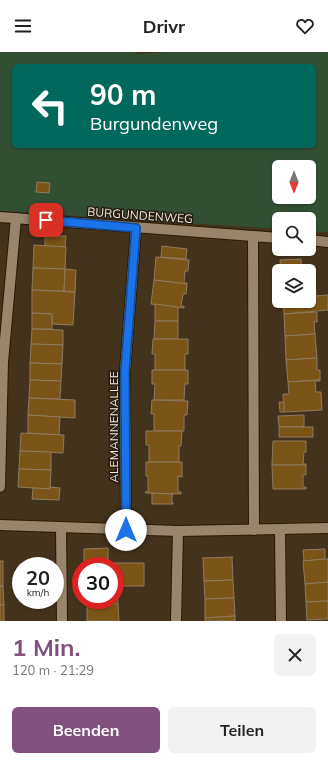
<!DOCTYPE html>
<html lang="de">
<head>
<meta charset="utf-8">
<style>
  :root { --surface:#fff; --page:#f2f2f2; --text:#222; --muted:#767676; --accent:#81507d }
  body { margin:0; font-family:Mulish,sans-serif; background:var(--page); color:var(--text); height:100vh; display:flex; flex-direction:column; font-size:15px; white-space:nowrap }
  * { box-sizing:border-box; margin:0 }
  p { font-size:13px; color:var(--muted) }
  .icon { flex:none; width:22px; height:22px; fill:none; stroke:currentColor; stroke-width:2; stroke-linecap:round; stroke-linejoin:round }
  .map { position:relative; height:569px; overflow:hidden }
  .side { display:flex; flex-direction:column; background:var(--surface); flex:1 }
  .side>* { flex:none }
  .guide { position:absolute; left:12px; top:12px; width:304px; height:84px; border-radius:6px; box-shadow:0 1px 3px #0004; background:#00695c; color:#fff; overflow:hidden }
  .needle { width:26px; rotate:180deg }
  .buttons { position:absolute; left:272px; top:108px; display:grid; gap:8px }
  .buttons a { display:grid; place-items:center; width:44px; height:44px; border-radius:6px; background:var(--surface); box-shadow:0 1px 3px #0004; font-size:20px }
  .speed { position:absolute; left:12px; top:505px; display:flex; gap:8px; font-size:20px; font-weight:700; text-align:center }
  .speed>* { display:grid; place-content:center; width:52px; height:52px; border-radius:50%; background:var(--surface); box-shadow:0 1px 3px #0004; line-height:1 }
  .speed small { font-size:10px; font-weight:400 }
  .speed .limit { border:6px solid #d22; background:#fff; color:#111 }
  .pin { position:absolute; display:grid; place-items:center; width:34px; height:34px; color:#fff; margin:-17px; border-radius:8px; box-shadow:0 2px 6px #0006 }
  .me { position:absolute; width:44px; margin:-22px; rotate:0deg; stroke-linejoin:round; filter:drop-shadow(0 0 3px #0008) }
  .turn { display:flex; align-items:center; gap:14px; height:84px; padding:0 12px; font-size:18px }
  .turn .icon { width:52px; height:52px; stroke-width:2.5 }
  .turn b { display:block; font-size:28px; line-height:34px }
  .round { display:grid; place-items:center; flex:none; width:42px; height:42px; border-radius:6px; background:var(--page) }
  .summary { display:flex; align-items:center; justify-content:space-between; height:68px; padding:0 12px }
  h1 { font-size:24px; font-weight:700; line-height:30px; color:var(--accent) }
  .button { display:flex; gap:8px; margin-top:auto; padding:8px 12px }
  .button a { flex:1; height:46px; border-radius:6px; background:var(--accent); color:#fff; font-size:16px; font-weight:700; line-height:46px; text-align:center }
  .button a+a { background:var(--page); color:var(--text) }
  header { display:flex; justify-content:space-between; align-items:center; height:52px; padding:0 12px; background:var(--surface); font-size:18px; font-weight:700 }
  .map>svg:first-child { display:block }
  .green { fill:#324f34; fill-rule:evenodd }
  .building { fill:#7b5417; stroke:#8f7b61 }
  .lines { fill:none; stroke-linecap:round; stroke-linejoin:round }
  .minor-casing { stroke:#2a1a03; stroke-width:12 }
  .minor { stroke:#99856c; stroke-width:10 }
  .route-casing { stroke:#114b97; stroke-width:10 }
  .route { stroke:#1a73e8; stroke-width:7 }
  .labels { text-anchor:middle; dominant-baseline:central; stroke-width:3; stroke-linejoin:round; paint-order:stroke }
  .street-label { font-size:12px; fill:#f3e8da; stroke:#241c12 }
</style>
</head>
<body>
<header><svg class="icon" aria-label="menu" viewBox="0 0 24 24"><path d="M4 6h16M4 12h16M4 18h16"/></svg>Drivr<svg class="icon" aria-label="heart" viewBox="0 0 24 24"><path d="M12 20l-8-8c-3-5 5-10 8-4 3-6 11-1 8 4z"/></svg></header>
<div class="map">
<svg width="328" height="569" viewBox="0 0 328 569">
  <rect width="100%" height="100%" fill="#44331c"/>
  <path class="green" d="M0 0H133L138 2 168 0H328V180L309 179V167H279V177L0 159ZM14 14H314V94H14ZM279 115H309V145H279Z"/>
  <g class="building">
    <polygon points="37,130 50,131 49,141 36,140"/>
    <polygon points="45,184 66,184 65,195 45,194"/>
    <polygon points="34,193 66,195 65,217 33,216"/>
    <polygon points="162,194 187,197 186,207 161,205"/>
    <polygon points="156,205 189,208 188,219 185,219 184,231 187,231 187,232 154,228"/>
    <polygon points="301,207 302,219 281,219 280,208"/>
    <polygon points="33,216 65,217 64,239 32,238"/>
    <polygon points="65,217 76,218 75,240 64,239"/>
    <polygon points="154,228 187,232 186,242 183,242 181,254 184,254 184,256 151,252"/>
    <polygon points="309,230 315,230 316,244 328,243 328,258 284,262 283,250 278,250 277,233 279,232 279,249 309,249"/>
    <polygon points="32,238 75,240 73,273 52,272 52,262 32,261"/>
    <polygon points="155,252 178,255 178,269 155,269"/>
    <polygon points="317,260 317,270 314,270 315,282 285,284 284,262"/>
    <polygon points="32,261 52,262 52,277 32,277"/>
    <polygon points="155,269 178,269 178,287 154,287"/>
    <polygon points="32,277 63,278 63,293 31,292"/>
    <polygon points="315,282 317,306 286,308 285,284"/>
    <polygon points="153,287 188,287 188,302 185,302 185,318 155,318 155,302 152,302"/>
    <polygon points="31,292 63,293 62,312 30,311"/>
    <polygon points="317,306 317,318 320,318 320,328 288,330 286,308"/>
    <polygon points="30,311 62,312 61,329 30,328"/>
    <polygon points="152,318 188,318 188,332 185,332 184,348 154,348 155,332 152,332"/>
    <polygon points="30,328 61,329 60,347 29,346"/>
    <polygon points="320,328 320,329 315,329 316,340 321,340 322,358 284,360 283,342 289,342 288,330"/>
    <polygon points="29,346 75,348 75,366 28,363"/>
    <polygon points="152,348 188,349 187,363 184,363 184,379 154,379 154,362 151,362"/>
    <polygon points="279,350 284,350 284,360 280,360"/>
    <polygon points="28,363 60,365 59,383 28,381"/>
    <polygon points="304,363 304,375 279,375 278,364"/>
    <rect x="279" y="375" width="34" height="10"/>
    <polygon points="146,379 182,379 181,394 179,394 179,410 149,410 149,393 146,393"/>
    <polygon points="21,381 64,383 63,401 20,399"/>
    <polygon points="273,389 306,389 306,400 304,400 303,412 306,412 306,413 272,413"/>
    <polygon points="20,399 51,400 51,418 19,417"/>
    <polygon points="146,410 182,410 182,425 178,424 178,440 181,440 181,442 146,441 145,440 148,440 148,424 146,424"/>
    <polygon points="272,413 306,413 306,423 303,423 303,435 306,435 306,437 273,437"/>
    <polygon points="19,417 51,418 50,437 18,435"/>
    <polygon points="50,435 60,436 59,448 32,447 33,436 50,437"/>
    <polygon points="152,441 173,442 173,443 172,443 172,451 173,451 173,452 152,452"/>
    <polygon points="108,496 108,511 84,512 84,497"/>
    <polygon points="325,497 325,507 304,509 303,498"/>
    <polygon points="233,505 232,506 233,528 204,529 203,507 202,506"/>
    <rect x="33" y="507" width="11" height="7"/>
    <polygon points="325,507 328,507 328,530 305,532 303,509"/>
    <rect x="0" y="509" width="3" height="25"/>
    <polygon points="44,509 53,509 54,514 44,514"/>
    <polygon points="87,511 144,511 144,534 115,534 115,514 87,514"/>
    <polygon points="233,528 234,546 205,547 204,529"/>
    <polygon points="328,530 328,549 306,550 305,532"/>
    <polygon points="0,534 3,534 4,553 0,553"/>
    <polygon points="115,534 118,534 118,552 87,552 87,548 115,548"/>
    <polygon points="234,546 235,564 205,566 205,547"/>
    <polygon points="328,549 328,567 307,568 306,550"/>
    <polygon points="87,552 118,552 119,569 87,569"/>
    <rect x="0" y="553" width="4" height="16"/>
    <polygon points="235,564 235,569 205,569 205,566"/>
  </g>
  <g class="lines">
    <defs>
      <g id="minor">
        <polyline points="0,165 279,186"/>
        <polyline points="253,184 254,478"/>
        <polyline points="309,188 328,190"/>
        <polyline points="0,435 3,310 16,166"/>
        <polyline points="0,473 178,479 328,476"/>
        <polyline points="61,476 62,569"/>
        <polyline points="280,477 281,569"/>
        <polyline points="126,478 125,319 136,176"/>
        <polyline points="176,569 178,479"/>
      </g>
    </defs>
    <use href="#minor" class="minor-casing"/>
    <use href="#minor" class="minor"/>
  </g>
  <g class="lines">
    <defs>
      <polyline id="route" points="46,168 136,176 125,319 126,478"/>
    </defs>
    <use href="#route" class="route-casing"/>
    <use href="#route" class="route"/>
  </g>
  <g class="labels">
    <g class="street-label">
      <text transform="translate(140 163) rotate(4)">BURGUNDENWEG</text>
      <text transform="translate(113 375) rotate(-90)">ALEMANNENALLEE</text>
    </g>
  </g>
</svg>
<div class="buttons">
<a><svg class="needle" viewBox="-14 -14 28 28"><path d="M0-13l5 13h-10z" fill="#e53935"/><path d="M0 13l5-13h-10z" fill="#767676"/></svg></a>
<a><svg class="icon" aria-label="search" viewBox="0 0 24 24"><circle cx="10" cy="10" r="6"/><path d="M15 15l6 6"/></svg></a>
<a><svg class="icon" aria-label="layers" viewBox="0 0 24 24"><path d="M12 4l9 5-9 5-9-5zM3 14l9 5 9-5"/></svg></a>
</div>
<div class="speed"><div>20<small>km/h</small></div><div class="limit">30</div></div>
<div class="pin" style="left:46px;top:168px;background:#d93025"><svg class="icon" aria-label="arrive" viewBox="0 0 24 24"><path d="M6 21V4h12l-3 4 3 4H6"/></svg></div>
<svg class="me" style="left:126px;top:478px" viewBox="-20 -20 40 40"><circle r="19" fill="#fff"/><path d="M0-13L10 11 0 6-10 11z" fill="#1a73e8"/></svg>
<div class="guide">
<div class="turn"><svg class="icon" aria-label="left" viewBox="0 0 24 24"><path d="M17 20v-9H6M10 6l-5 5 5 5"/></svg><div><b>90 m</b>Burgundenweg</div></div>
</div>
</div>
<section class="side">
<div class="summary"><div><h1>1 Min.</h1><p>120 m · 21:29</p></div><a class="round"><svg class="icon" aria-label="close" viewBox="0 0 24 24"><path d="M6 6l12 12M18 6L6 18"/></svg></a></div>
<div class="button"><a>Beenden</a><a>Teilen</a></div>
</section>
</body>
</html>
